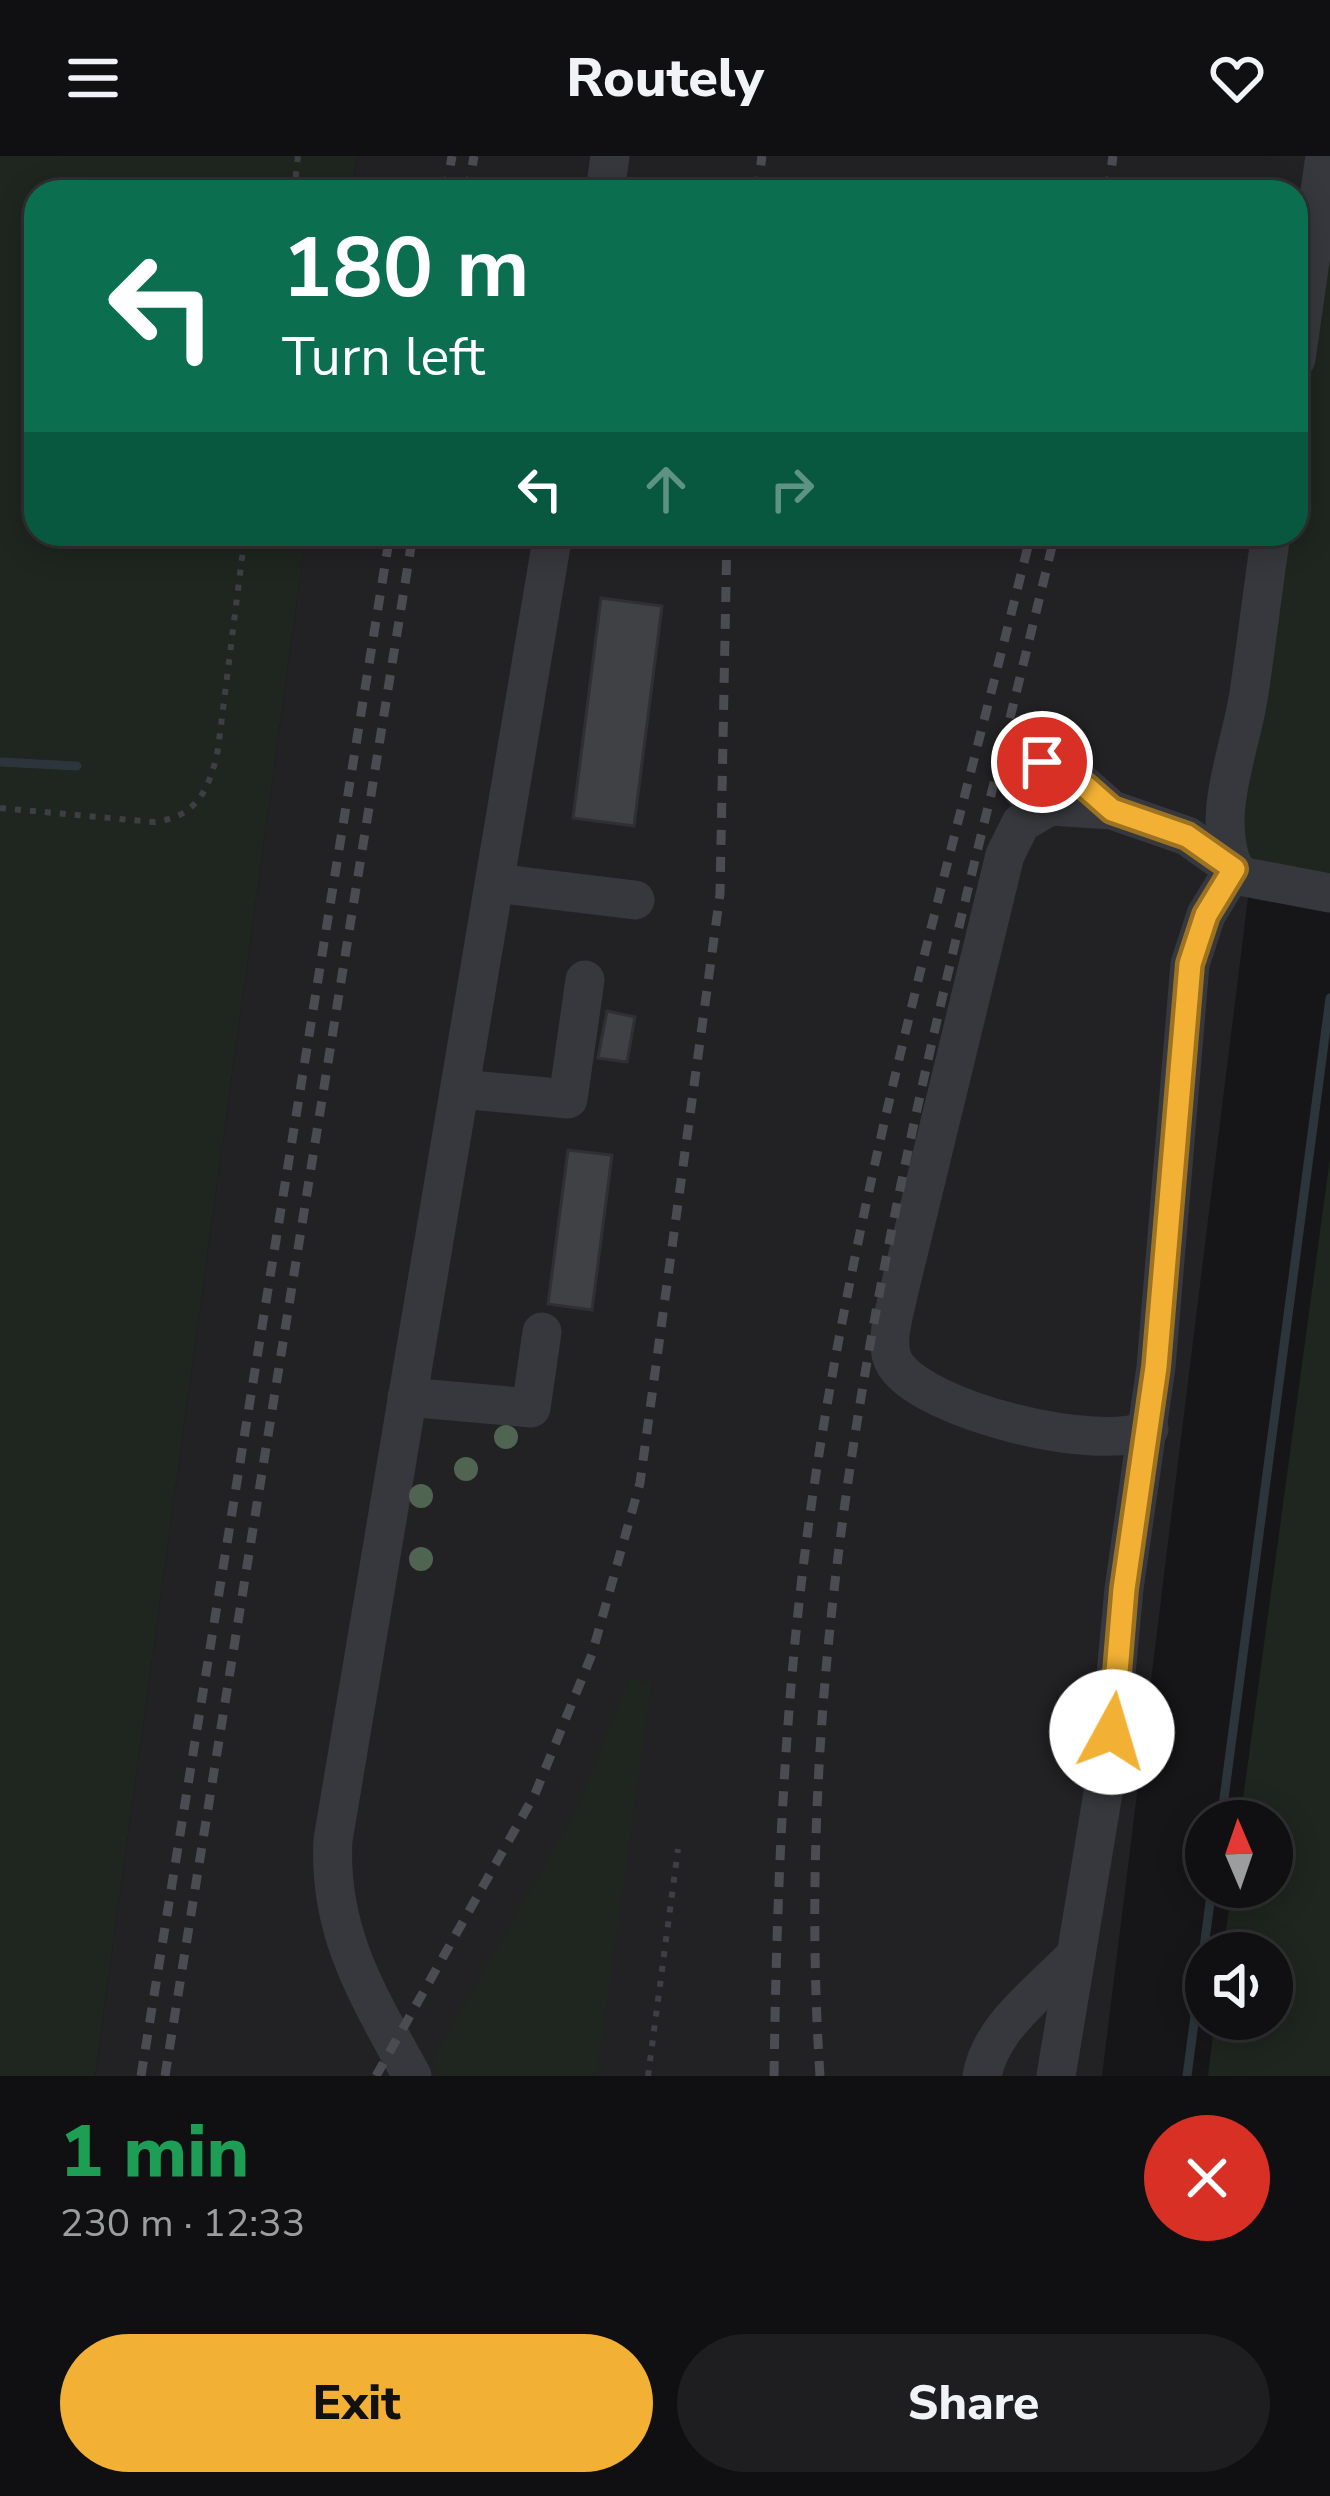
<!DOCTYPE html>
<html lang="en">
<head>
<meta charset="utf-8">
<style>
  :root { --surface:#101012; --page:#1e1e20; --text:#f1f3f6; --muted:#9c9d9f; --line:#303032; --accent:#f2b134 }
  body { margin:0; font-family:"Nunito Sans",sans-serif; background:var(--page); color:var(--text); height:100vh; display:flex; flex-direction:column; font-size:45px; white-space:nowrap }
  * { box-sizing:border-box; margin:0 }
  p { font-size:39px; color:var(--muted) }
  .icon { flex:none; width:66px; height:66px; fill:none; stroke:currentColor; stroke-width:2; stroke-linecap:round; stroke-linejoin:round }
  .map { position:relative; height:1920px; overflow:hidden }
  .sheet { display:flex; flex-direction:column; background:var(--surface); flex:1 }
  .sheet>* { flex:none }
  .top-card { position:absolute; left:24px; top:24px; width:1284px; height:366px; border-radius:36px; box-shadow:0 6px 30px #0003,0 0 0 3px var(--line); background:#0b6e4f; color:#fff; overflow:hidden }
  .needle { width:78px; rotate:358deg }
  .tools { position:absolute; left:1185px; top:1644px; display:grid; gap:24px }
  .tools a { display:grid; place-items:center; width:108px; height:108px; border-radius:50%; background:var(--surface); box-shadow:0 6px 30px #0003,0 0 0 3px var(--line); font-size:60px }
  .pin { position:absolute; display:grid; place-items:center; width:102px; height:102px; color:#fff; margin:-51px; border:6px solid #fff; border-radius:50%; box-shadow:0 3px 12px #0007 }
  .me { position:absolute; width:132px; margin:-66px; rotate:6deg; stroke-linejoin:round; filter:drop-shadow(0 0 9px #0008) }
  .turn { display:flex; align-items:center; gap:42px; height:252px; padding:0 60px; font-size:54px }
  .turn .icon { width:156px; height:156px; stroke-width:2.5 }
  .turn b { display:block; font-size:84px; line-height:102px }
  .lanes { display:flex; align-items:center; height:114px; padding:0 60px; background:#0003; justify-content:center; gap:60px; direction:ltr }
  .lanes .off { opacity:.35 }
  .round { display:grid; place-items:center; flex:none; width:126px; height:126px; border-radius:63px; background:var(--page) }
  .overview { display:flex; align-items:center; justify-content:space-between; height:204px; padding:0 60px }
  h1 { font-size:72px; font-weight:800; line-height:90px; color:#1e9e55 }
  .primary-button { display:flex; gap:24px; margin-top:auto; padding:24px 60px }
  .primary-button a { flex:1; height:138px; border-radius:72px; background:var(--accent); color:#111; font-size:48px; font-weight:800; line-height:138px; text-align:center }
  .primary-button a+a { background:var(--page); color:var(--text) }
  header { display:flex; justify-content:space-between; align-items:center; height:156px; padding:0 60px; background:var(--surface); font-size:54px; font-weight:800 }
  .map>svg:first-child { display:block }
  .built { fill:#222225 }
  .green { fill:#1e261f }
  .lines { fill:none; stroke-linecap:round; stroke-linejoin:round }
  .stream { stroke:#2c353c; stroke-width:9 }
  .building { fill:#404145; stroke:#303034; stroke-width:3 }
  .path { stroke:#3d3f44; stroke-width:6; stroke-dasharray:6 9; stroke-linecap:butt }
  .minor { stroke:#37383d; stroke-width:39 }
  .rail { stroke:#4a4c52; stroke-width:9; stroke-dasharray:15 12; stroke-linecap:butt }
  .tree { fill:#506452 }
  .route-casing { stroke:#9d7322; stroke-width:30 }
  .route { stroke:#f2b134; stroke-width:21 }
</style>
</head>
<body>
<header><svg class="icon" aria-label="menu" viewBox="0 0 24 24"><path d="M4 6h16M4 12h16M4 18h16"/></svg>Routely<svg class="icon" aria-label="heart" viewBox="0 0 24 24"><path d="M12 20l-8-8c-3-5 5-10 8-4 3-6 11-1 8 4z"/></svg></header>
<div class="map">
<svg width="1330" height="1920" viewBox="0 0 1330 1920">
  <rect width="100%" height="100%" fill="#161618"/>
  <polygon class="built" points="357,0 1330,0 1293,428 1255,685 1102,1920 95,1920 306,378 1296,378 1296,36 352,36"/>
  <g class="green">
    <polygon points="0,0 357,0 352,36 36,36 36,378 306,378 95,1920 0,1920"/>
    <polygon points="1330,48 1330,722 1271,711 1245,698 1243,620 1277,378 1296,378 1296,266"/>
    <polygon points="1330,1002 1330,1920 1208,1920 1215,1863 1272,1863 1272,1797 1223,1797 1232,1731 1272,1731 1272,1665 1240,1665"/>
    <polygon points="629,1523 652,1527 597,1920 440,1920 432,1905 575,1656"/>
  </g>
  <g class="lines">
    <g class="stream">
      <polyline points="0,606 77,610"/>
      <polyline points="1221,1665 1330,842"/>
      <polyline points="1187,1920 1212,1731"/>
    </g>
  </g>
  <g class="building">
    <polygon points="601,442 662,450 634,670 573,662"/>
    <polygon points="607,855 635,861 627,906 598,902"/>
    <polygon points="568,994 612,999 592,1154 548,1148"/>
  </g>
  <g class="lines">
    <g class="path">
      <polyline points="294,36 298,0"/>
      <path d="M0 652 153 666C197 662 210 632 218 593L245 378"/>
      <polyline points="648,1920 678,1693"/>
    </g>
    <g class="minor">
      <polyline points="605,36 610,0"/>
      <polyline points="1296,203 1325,0"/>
      <path d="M1050 650 1021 667 1005 699 899 1135C895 1155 883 1189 895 1208 924 1255 1100 1298 1149 1273"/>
      <polyline points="1112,654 1050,650 1023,634 1025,618 1043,606 1069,616 1112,654 1187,680 1245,721 1330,737"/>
      <path d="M1234 713C1210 658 1241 593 1249 537 1257 484 1263 431 1271 378"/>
      <polyline points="495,727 635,744"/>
      <polyline points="460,933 568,943 585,824"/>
      <polyline points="407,1241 531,1252 542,1176"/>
      <path d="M412 1920C369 1841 328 1777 333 1684L553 378"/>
      <path d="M982 1920C991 1870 1042 1835 1076 1799"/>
      <polyline points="1056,1920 1107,1613 1124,1433 1156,1211 1190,808 1206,759 1234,713"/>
    </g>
    <g class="rail">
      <polyline points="446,36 452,0"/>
      <polyline points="468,36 474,0"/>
      <polyline points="757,36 762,0"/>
      <polyline points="1108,36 1113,0"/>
      <polyline points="141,1920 390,378"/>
      <polyline points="165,1920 413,378"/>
      <polyline points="376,1920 535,1638 592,1498 640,1327 720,738 727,378"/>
      <path d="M774 1920C777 1720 785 1522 815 1324 863 1005 954 691 1031 378"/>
      <path d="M820 1920C785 1393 933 885 1055 378"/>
    </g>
  </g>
  <g class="tree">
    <circle cx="506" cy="1281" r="12"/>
    <circle cx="466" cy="1313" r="12"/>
    <circle cx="421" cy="1340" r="12"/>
    <circle cx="421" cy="1403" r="12"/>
  </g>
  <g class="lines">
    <defs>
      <polyline id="route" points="1042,606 1069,616 1112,654 1187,680 1234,713 1206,759 1190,808 1156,1211 1124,1433 1112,1576"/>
    </defs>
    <use href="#route" class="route-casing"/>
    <use href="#route" class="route"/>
  </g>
</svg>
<div class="tools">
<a><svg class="needle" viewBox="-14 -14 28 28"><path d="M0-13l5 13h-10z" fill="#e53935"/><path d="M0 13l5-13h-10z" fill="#9c9d9f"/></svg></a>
<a><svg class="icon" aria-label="sound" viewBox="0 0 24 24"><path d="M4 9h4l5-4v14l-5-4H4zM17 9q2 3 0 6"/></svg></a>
</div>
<div class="pin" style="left:1042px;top:606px;background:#d93025"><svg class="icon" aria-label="arrive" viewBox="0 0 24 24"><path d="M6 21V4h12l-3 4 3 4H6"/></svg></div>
<svg class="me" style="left:1112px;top:1576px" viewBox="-20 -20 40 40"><circle r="19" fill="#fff"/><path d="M0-13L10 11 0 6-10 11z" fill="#f2b134"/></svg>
<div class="top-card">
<div class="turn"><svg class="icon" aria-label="left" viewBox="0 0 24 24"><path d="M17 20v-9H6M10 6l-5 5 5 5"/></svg><div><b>180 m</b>Turn left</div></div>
<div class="lanes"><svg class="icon" aria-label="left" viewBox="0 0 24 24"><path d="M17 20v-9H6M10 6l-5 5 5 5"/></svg><svg class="icon off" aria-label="ahead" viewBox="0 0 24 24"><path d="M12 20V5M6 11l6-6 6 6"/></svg><svg class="icon off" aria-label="right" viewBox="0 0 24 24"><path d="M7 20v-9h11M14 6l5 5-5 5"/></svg></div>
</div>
</div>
<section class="sheet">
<div class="overview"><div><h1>1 min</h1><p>230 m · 12:33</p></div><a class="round" style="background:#d93025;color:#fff"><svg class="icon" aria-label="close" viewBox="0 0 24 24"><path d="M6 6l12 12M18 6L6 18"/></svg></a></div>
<div class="primary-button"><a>Exit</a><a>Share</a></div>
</section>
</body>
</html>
